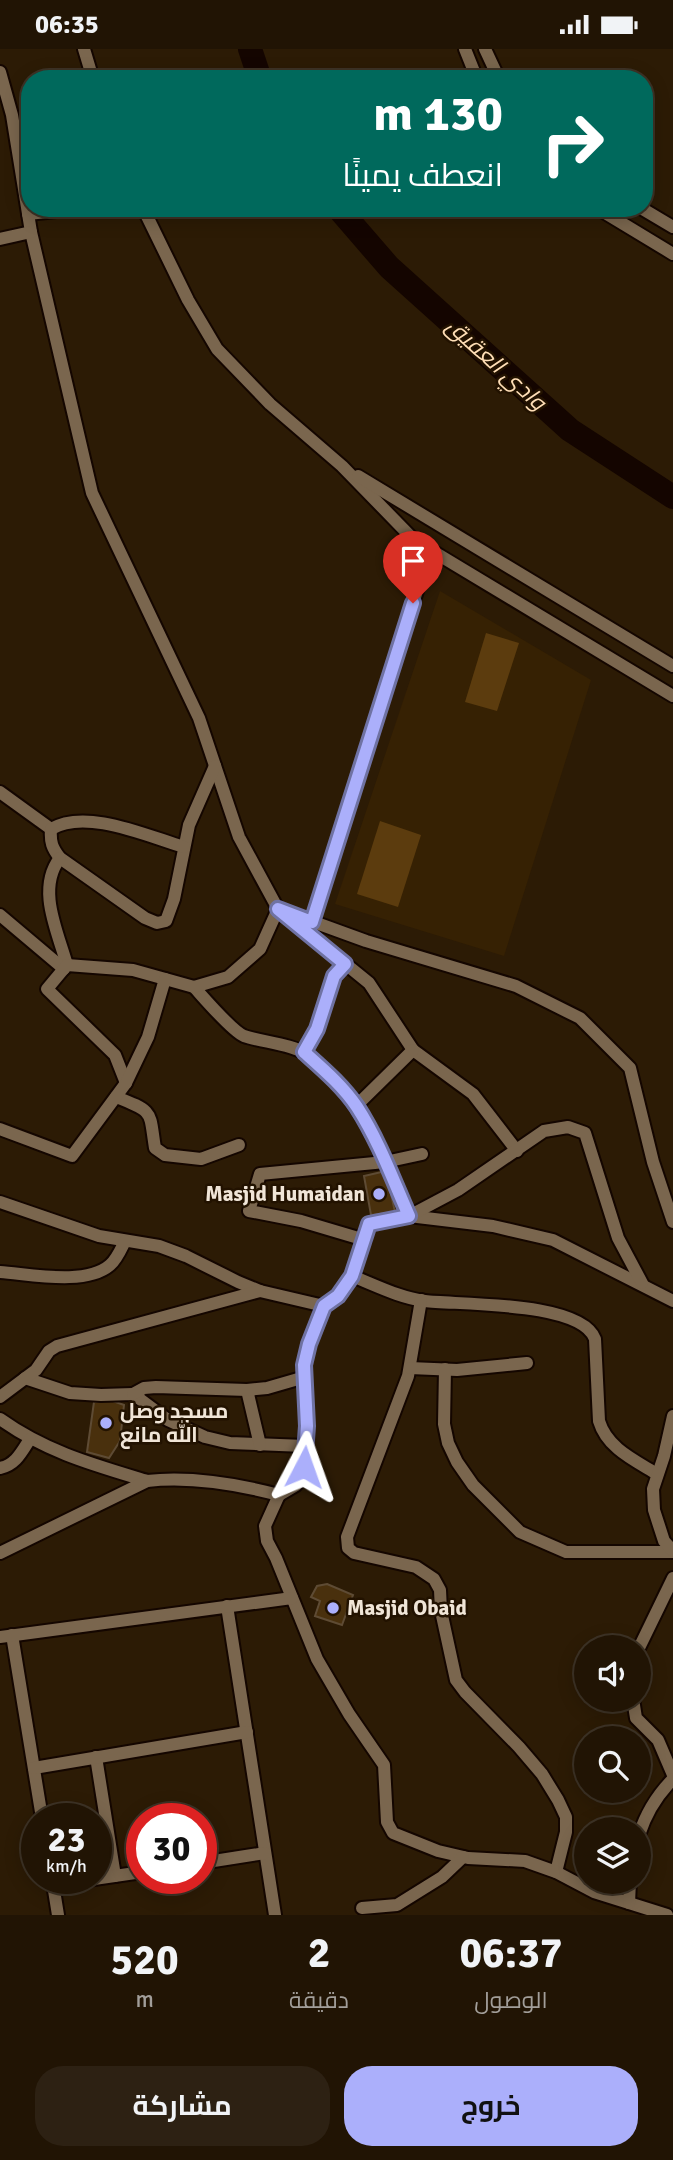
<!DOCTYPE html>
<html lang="ar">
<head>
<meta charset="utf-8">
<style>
  :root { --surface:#211404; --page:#2d2113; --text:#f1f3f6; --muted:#a29e9a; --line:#3e3326; --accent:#abaffb }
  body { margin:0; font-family:Signika,Cairo,sans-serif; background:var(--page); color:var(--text); direction:rtl; height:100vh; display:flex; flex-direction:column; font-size:26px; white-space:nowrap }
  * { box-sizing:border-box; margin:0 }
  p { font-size:23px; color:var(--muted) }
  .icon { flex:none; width:38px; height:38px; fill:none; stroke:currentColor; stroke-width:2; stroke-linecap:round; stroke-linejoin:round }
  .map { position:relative; height:1866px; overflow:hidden; direction:ltr }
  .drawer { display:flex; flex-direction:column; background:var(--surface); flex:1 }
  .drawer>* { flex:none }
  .guide { position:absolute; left:21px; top:21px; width:632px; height:147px; border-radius:28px; box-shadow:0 4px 18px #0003,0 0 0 2px var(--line); direction:rtl; background:#00695c; color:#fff; overflow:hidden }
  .buttons { position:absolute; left:574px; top:1586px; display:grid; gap:14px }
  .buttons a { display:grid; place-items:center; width:77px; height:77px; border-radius:50%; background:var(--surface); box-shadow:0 4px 18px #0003,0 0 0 2px var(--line); font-size:35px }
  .speed { position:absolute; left:21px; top:1754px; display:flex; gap:14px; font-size:35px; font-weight:700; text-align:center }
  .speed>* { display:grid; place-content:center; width:91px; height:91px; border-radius:50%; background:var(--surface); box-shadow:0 4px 18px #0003,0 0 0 2px var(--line); line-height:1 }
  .speed small { font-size:18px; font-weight:400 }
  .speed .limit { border:10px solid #d22; background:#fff; color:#111 }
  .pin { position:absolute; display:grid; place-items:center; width:60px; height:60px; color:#fff; margin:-72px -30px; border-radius:50% 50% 50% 0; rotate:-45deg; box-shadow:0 0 7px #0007 }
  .pin .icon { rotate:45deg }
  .me { position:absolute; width:77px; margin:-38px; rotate:4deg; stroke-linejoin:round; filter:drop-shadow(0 0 5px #0008) }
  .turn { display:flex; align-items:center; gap:24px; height:147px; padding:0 35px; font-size:32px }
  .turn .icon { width:91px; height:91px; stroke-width:2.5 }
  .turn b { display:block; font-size:49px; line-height:60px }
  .eta { display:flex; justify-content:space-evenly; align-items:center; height:119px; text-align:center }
  .eta b { font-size:42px; font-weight:700; line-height:49px }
  .button { display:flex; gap:14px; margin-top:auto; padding:14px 35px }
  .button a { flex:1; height:80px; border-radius:28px; background:var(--accent); color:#111; font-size:28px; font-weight:700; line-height:80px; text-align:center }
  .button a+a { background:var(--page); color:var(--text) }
  .status { display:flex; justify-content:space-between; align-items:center; height:49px; padding:0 35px; background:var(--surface); direction:ltr }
  .status svg { height:19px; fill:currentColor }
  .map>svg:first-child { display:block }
  .built { fill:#362103 }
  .green { fill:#5c3c0e }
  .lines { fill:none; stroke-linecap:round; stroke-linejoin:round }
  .river { stroke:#140500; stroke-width:24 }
  .building { fill:#49300d; stroke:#5e4b34; stroke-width:2 }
  .minor-casing { stroke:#140600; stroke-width:16 }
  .minor { stroke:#7a664e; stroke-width:12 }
  .route-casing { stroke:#6f72a3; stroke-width:18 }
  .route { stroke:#abaffb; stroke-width:12 }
  .poi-dot { fill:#abaffb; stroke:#221200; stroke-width:2.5 }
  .labels { text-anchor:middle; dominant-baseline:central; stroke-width:5; stroke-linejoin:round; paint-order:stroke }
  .poi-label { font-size:21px; font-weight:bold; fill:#f0e5d7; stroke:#221200; text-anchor:start }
  .water-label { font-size:23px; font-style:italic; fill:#ffdeb6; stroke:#221200 }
</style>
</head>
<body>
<div class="status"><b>06:35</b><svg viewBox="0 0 49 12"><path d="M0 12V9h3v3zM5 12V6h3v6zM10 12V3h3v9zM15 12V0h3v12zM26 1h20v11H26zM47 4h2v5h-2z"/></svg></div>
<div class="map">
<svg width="673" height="1866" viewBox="0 0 673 1866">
  <rect width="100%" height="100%" fill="#2c1b05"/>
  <polygon class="built" points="440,542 591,631 504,907 335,855"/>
  <g class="green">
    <polygon points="486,584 519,594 497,662 465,653"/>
    <polygon points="380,772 421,786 398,858 357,845"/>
  </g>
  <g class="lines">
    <g class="river">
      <polyline points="250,0 260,30"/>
      <polyline points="338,159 389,218 570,381 673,448"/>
    </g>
  </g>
  <g class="building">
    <polygon points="386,1122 395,1163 371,1166 364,1127"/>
    <polygon points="110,1351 124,1356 120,1392 109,1409 87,1403 94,1353"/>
    <polygon points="327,1535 353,1546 342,1576 315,1567 320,1552 311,1548 317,1537"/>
  </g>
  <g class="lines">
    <defs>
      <g id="minor">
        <polyline points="84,0 93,30"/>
        <polyline points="465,0 477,30"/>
        <polyline points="485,0 499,30"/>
        <polyline points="0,23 12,66 31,183 92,444 199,669 239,788 278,860 366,892 516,937 580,969 630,1019 653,1113 673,1173"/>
        <polyline points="143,159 188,251 217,300 270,355 342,417 414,491 673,647"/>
        <polyline points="597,159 673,205"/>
        <polyline points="641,159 673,178"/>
        <polyline points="28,165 84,159"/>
        <polyline points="0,190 31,183"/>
        <polyline points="358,427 673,617"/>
        <polyline points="0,743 51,780"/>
        <path d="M51 780C50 793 52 799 60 809L145 869 157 874 166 872 174 850 189 776 215 717"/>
        <path d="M51 780C86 759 147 787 184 798"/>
        <path d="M60 809C36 840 58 883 67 916"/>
        <polyline points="0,866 64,920"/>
        <polyline points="312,872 430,501"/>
        <path d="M194 938C204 949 232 982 244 987 261 993 292 995 306 1005 360 1044 383 1108 409 1167L493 1177 553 1191 673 1252"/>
        <polyline points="304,1003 317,980 334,927 345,915"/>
        <polyline points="126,1034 115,1006 47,940 67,916 133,921 194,938 228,928 260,900 278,860 369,934 413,1001 473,1045 517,1102"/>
        <path d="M116 1048C155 1063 149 1062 155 1099L165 1106 201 1110 239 1096"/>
        <polyline points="356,1057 413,1001"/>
        <polyline points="0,1080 72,1107 126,1034 148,988 165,930"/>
        <polyline points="0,1153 99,1187 159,1197 186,1207 238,1233 260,1242 324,1257"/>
        <polyline points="365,1191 301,1172 249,1162 260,1125 385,1113 422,1105"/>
        <path d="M0 1223C30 1225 86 1237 110 1216 117 1210 121 1200 125 1192"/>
        <path d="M352 1227C375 1236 400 1249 425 1252 459 1256 581 1252 595 1290L599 1372C607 1399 634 1411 657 1425"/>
        <polyline points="421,1251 408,1327 347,1488 348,1499 354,1504 416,1518 434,1530 440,1541 441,1562 456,1631 465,1643 519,1698 542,1725 558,1751 566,1768 566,1783 556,1823"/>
        <polyline points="410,1319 457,1321 527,1314"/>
        <polyline points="445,1320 444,1375 448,1394 457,1413 473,1436 520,1483 566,1503 673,1503"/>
        <polyline points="25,1329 70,1344 101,1346 133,1345 168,1371 205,1388 230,1394 305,1397"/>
        <polyline points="247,1341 260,1396"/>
        <polyline points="133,1345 144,1339 156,1338 247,1341 267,1339 305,1328"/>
        <polyline points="0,1348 36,1321 49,1302 57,1297 260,1242"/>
        <polyline points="673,1367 664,1407 653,1440 654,1461 664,1492 673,1502"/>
        <path d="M0 1370C46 1403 94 1416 147 1432"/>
        <path d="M0 1419C16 1416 22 1402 30 1390"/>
        <polyline points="279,1446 265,1477 267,1492 276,1509 317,1610 349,1665 384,1716 387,1773 393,1784 438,1802 468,1809 525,1812 556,1823 594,1843 667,1866"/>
        <path d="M0 1504 147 1432C191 1427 237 1435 279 1446L296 1436 304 1417 307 1377 304 1316 309 1295 324 1257 338 1247 352 1227 369 1175 409 1167 458 1141 544 1082 568 1078 585 1084 618 1189 642 1234"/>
        <polyline points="227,1557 275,1866"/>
        <polyline points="12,1586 42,1769"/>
        <polyline points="0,1588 292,1549"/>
        <polyline points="639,1599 673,1529"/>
        <polyline points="633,1650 636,1669 658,1691 673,1726"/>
        <polyline points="96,1708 115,1827"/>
        <polyline points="34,1719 247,1683"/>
        <path d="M639 1786C646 1764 657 1746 673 1730"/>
        <polyline points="201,1814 265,1804"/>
        <polyline points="52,1829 58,1866"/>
        <polyline points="53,1836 142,1823"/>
        <polyline points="629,1854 630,1832"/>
        <polyline points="362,1859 397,1856 442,1828 463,1808"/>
      </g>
    </defs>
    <use href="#minor" class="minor-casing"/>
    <use href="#minor" class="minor"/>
  </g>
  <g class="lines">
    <defs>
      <path id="route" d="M304 1418 307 1377 304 1316 309 1295 324 1257 338 1247 352 1227 369 1175 409 1167C393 1131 379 1092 357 1058 343 1037 323 1020 304 1003L317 980 334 927 345 915 278 860 312 873 413 554"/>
    </defs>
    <use href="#route" class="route-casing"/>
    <use href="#route" class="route"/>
  </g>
  <g class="poi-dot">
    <circle cx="379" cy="1145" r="7"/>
    <circle cx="106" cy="1374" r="7"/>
    <circle cx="333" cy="1559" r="7"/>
  </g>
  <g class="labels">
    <g class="poi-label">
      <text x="365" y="1145" text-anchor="end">Masjid Humaidan</text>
      <text x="120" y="1362">مسجد وصل<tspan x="120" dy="24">الله مانع</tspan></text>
      <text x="347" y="1559">Masjid Obaid</text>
    </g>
    <g class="water-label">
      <text transform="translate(496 315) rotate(42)">وادي العقيق</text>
    </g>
  </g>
</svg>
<div class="buttons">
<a><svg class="icon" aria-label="sound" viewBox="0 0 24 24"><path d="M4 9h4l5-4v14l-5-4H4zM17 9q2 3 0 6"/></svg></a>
<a><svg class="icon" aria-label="search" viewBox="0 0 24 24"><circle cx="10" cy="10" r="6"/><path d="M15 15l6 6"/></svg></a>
<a><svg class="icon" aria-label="layers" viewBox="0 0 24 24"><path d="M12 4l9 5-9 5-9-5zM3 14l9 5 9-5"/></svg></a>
</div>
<div class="speed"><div>23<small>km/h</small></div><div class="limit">30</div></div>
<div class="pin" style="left:413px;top:554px;background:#d93025"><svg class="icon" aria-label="arrive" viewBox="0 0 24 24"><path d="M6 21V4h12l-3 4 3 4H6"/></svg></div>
<svg class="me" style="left:304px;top:1418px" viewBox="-20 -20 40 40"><path d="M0-17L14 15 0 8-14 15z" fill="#abaffb" stroke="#fff" stroke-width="4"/></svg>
<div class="guide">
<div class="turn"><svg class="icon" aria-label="right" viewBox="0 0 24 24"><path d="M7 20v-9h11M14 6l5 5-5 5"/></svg><div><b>130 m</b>انعطف يمينًا</div></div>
</div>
</div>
<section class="drawer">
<div class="eta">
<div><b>06:37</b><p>الوصول</p></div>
<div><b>2</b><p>دقيقة</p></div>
<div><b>520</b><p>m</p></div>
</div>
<div class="button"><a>خروج</a><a>مشاركة</a></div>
</section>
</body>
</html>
